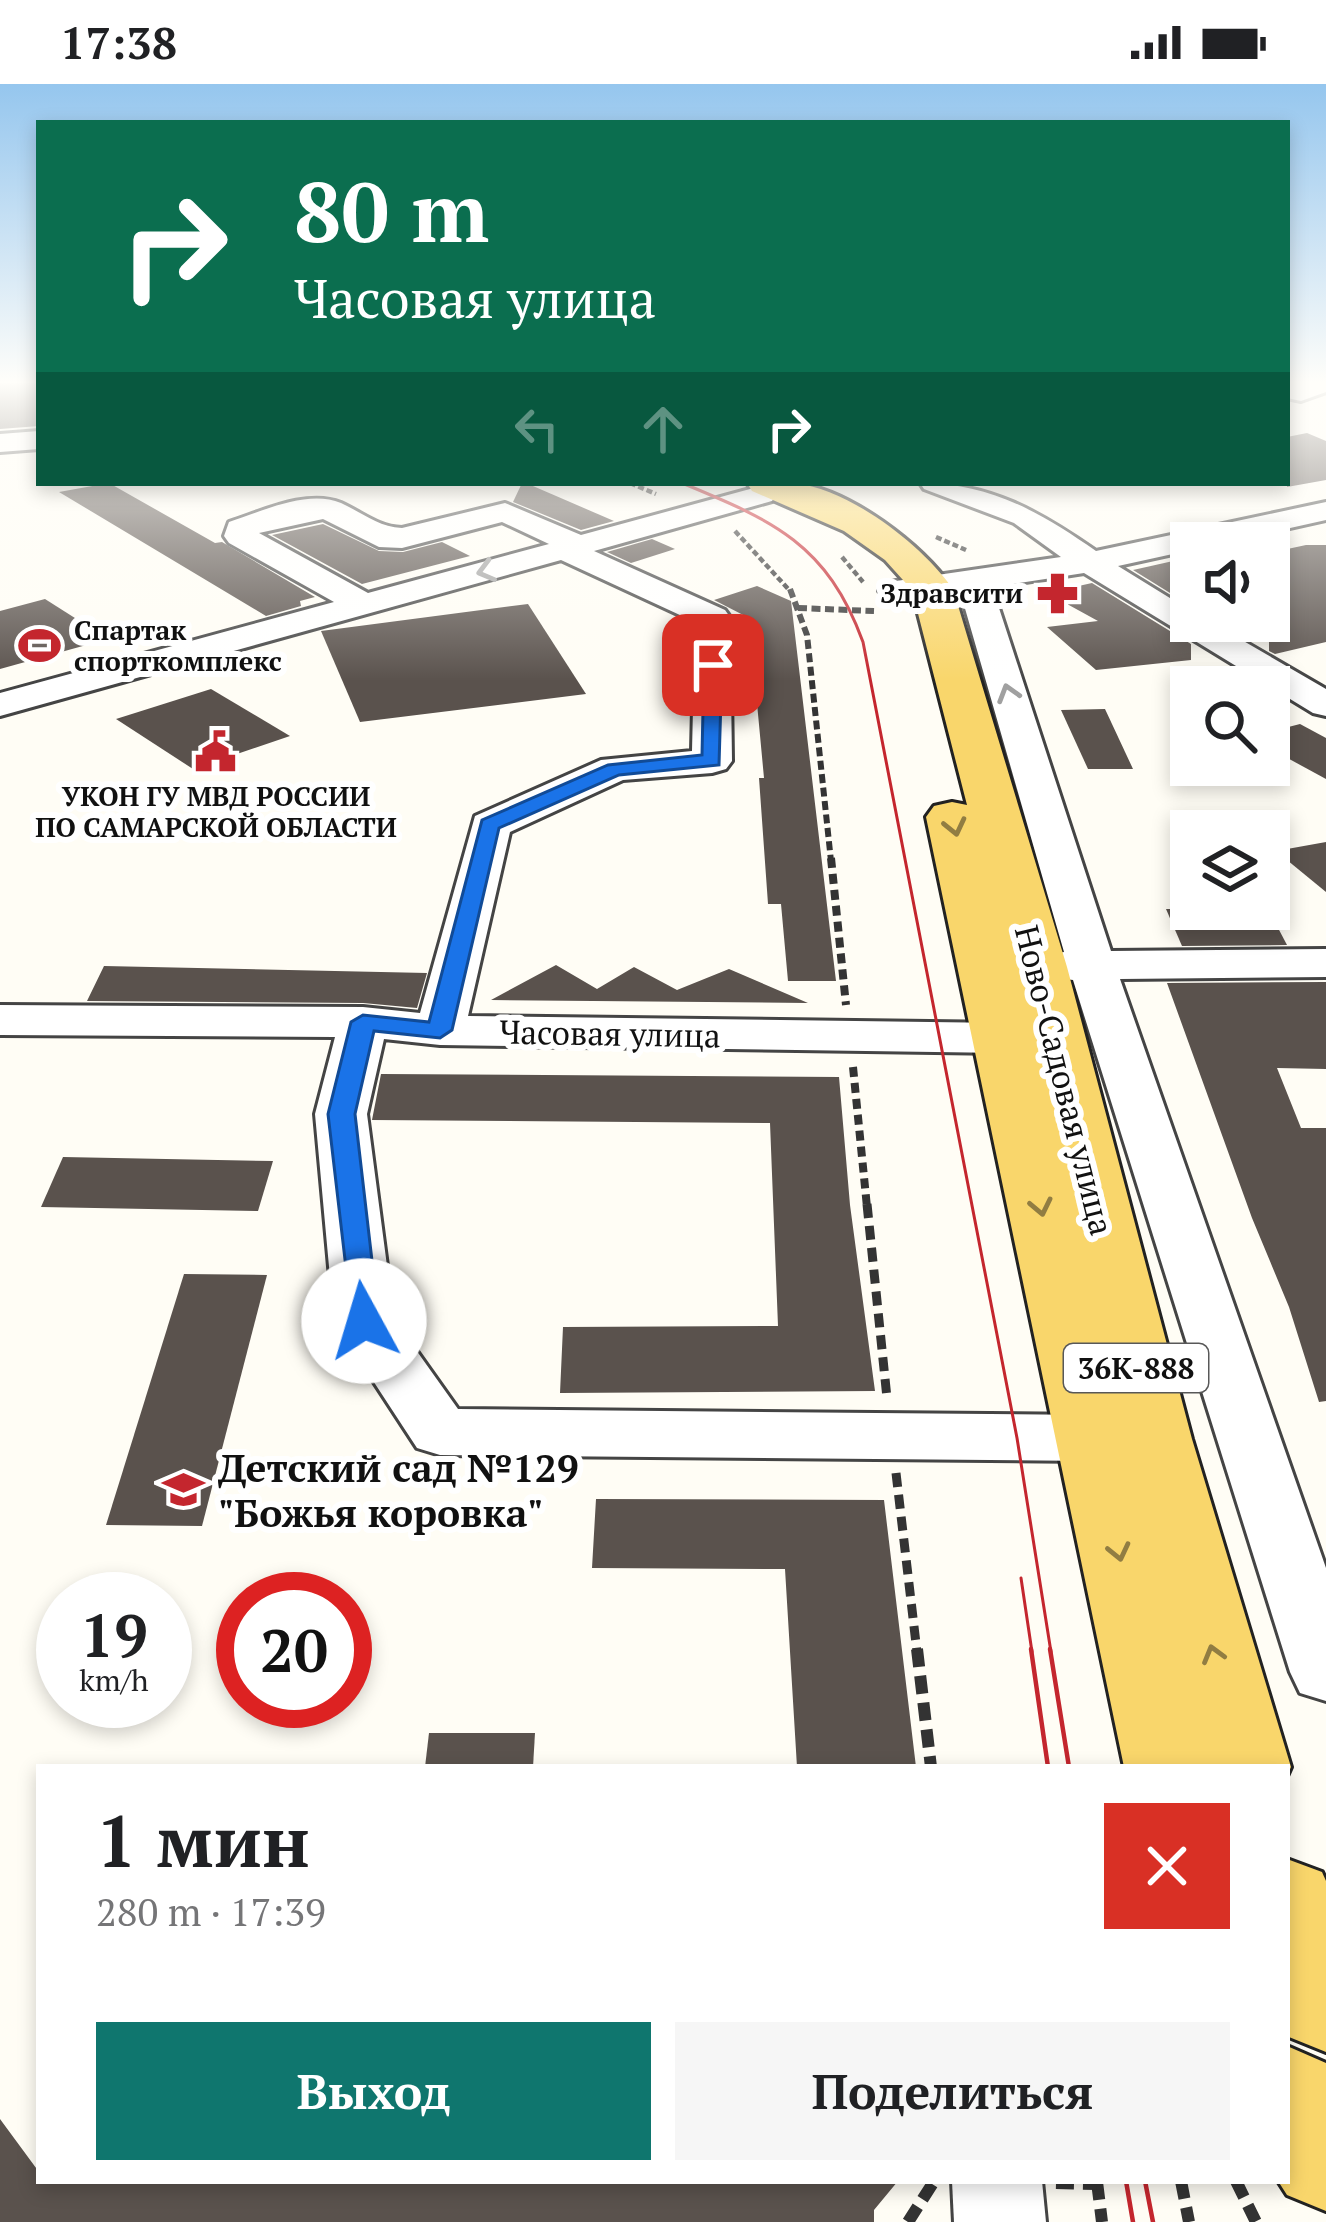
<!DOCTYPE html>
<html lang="ru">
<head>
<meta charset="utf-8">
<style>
  :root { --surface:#fff; --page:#f6f6f6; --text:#202124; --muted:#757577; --accent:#0f766e }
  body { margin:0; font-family:"PT Serif",serif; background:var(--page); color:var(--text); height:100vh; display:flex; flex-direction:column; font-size:45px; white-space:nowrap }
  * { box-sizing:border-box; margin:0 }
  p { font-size:39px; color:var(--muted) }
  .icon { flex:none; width:66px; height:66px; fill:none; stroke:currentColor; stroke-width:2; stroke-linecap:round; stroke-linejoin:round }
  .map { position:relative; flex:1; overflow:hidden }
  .panel { position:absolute; left:36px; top:1680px; width:1254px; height:420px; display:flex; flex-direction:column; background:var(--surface); border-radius:0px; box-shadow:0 6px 18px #0003 }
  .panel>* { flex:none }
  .hud { position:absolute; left:36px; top:36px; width:1254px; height:366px; border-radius:0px; box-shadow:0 6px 18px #0003; background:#0b6e4f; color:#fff; overflow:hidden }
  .buttons { position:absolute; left:1170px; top:438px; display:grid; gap:24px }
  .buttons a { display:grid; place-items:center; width:120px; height:120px; border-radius:0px; background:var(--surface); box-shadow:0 6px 18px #0003; font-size:60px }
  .speed { position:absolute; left:36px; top:1488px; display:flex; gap:24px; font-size:60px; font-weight:700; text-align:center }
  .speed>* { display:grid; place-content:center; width:156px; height:156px; border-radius:50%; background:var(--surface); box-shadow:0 6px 18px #0003; line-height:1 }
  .speed small { font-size:30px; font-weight:400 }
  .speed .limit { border:18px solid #d22; background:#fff; color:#111 }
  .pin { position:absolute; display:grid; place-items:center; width:102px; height:102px; color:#fff; margin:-51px; border-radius:24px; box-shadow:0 6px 18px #0006 }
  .me { position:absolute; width:132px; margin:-66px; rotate:354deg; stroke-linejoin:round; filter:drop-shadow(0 0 9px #0008) }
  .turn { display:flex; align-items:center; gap:42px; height:252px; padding:0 60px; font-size:54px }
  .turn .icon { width:156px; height:156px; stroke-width:2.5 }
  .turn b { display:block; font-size:84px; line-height:102px }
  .lanes { display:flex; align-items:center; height:114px; padding:0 60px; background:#0003; justify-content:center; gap:60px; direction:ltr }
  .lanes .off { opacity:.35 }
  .round { display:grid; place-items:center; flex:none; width:126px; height:126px; border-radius:0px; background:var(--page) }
  .overview { display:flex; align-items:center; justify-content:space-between; height:204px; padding:0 60px }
  h1 { font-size:72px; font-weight:800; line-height:90px }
  .action { display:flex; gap:24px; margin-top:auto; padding:24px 60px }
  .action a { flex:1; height:138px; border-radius:0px; background:var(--accent); color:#fff; font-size:48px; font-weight:800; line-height:138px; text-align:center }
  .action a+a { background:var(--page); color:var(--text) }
  .status { display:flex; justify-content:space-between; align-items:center; height:84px; padding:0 60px; background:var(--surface); direction:ltr }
  .status svg { height:33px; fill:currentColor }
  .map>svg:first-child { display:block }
  .building { fill:#5a524d }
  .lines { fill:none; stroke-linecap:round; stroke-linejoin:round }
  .minor-casing { stroke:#444; stroke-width:6 }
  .major-casing { stroke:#222; stroke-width:6 }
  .path-far4 { stroke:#333; stroke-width:4.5; stroke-dasharray:6 3; stroke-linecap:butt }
  .path-far3 { stroke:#333; stroke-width:6; stroke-dasharray:9 4.5; stroke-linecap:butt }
  .path-far2 { stroke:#333; stroke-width:8; stroke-dasharray:10 6; stroke-linecap:butt }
  .path-far1 { stroke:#333; stroke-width:9; stroke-dasharray:14 8; stroke-linecap:butt }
  .path { stroke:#333; stroke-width:12; stroke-dasharray:18 9; stroke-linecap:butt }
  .minor { fill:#fff; fill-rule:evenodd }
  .major { fill:#f9d66b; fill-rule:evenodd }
  .tram-far1 { stroke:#c4262e; stroke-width:3 }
  .tram { stroke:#c4262e; stroke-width:4.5 }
  .oneway { stroke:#a0a0a0 }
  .oneway2 { stroke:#917d42 }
  .route { fill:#1a73e8; stroke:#114b97; stroke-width:3 }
  .labels { text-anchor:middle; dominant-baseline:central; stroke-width:12; stroke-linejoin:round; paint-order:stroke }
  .far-poi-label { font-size:27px; font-weight:bold; fill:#111; stroke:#fff; text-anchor:end }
  .shield { fill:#fff; stroke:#585858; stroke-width:3 }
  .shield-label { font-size:30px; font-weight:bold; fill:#111 }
  .street-label { font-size:33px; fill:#111; stroke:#fff }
  .near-poi-label { font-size:39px; font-weight:bold; fill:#111; stroke:#fff; text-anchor:start }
</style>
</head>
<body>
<div class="status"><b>17:38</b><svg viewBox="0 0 49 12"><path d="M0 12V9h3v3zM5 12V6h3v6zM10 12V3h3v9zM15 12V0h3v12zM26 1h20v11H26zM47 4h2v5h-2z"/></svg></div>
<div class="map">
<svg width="1326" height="2138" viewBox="0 0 1326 2138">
  <rect width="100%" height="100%" fill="#fffdf5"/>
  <g class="building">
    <polygon points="0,297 39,297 39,342 0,345"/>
    <polygon points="1307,349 1326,357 1326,396 1287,403 1287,353"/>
    <polygon points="109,399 215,459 222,458 315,513 300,517 301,522 266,532 59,408"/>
    <polygon points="522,399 526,399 614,437 581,446 513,418"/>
    <polygon points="323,440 379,467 403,468 442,458 470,472 362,500 272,451"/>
    <polygon points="652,455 675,465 631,479 607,468"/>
    <polygon points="1306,461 1326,461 1326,558 1275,570 1269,567 1269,469"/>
    <polygon points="1191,473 1191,522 1133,486"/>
    <polygon points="1092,499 1191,560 1191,576 1096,586 1047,543 1098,537 1047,509"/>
    <polygon points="757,502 791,517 836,897 788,897 781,820 768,820 759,694 764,694 749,534 714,516"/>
    <polygon points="45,515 108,555 0,585 0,527"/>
    <polygon points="528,520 586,610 360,638 321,547"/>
    <polygon points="211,605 290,652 193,685 116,635"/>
    <polygon points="1105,625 1133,685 1088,685 1061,626"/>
    <polygon points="1300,640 1326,654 1326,695 1269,664 1269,648"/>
    <polygon points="1326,758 1326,808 1276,767"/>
    <polygon points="1166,825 1268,825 1287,861 1182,862"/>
    <polygon points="556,881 597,905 634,883 677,906 729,885 808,919 491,916"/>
    <polygon points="104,882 427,889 417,924 363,919 87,917"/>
    <polygon points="1326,898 1326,985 1277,984 1301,1044 1326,1044 1326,1317 1319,1318 1289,1223 1252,1134 1167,899"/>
    <polygon points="381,990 839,993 850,1121 875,1307 560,1309 563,1243 778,1242 770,1039 372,1036"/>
    <polygon points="63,1073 273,1077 258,1127 41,1123"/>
    <polygon points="184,1190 267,1191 202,1442 106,1441"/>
    <polygon points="596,1415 884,1416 916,1683 797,1683 785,1485 592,1484"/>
    <polygon points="429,1649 535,1649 533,1683 425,1683"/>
    <polygon points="0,2035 39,2088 39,2097 898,2097 874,2126 874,2138 0,2138"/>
  </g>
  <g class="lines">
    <defs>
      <g id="minor">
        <polygon points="1307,297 1326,297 1326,308 1301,317 1287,314 1287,298"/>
        <polygon points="39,347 39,365 0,368 0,350"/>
        <path d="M920 399C990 399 1040 428 1096 467L1326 418V436L1222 459H1191V466L1118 482 1191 527V537H1209L1326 605V632L1313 629 1084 489 999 502 998 521 1111 867 1326 865V893L1120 895 1326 1484V1617L1300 1609 1290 1588 1073 896 1041 892 1034 882 1041 872 1064 868 964 521 965 507 896 517 884 514 879 507 884 500 896 497 1061 473 1014 439 924 405Z"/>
        <path d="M761 402 776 411 772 417 594 467 725 526 730 533 732 677 726 685 712 689 623 696 510 748 468 932 1004 939 1022 943 1029 954 1022 965 1004 969 440 961 384 955 367 1030 394 1235 458 1325 1092 1331 1115 1338 1124 1354 1115 1370 1092 1377 440 1371 417 1364 334 1237 315 1030 335 953 0 951V921L363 923 420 929 475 732 601 676 692 667 695 538 561 476 0 632V609L334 518 229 459 224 452 229 438C261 428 307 405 341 419 363 429 378 443 402 444L505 419 581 451ZM323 435 379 463 402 464 502 438 549 460 368 509 259 449Z"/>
        <polygon points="952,2097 1042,2097 1046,2138 954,2138"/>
      </g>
      <g id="major">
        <path d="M747 399C762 399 780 397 795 399 851 406 921 460 953 505L1067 883 1192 1355 1291 1683 1287 1692V1683H1124L926 733 934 722 952 718 967 721 912 506 885 476 844 447 752 407Z"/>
        <polygon points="1287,1775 1322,1788 1326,1797 1326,1968 1289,1953 1287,1948"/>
        <polygon points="1287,1962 1326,1979 1326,2127 1287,2111 1278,2097 1287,2097"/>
      </g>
    </defs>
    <use href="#minor" class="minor-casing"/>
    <use href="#major" class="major-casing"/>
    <g class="path-far4">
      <polyline points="630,399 656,410"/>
      <polyline points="735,447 791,508"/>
      <polyline points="936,453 966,466"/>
      <polyline points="842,473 863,498"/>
    </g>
    <g class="path-far3">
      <polyline points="790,505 807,551 831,777"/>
      <polyline points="798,524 874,527"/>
    </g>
    <g class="path-far2">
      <polyline points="831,774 846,921"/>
      <polyline points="853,983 867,1123"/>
    </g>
    <g class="path-far1">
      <polyline points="867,1120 887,1314"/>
      <polyline points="896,1389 917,1568"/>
    </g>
    <g class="path">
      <polyline points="917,1565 931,1683"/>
      <polyline points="1181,2097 1189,2138"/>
      <polyline points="1236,2097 1256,2138"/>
      <polyline points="1097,2098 1102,2138"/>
      <polyline points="1056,2099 1097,2100"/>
      <polyline points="908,2138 933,2099"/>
    </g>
    <use href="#minor" class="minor"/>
    <use href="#major" class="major"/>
    <g class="tram-far1">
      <path d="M682 399C774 437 827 460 863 558L1017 1354 1051 1568"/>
      <polyline points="1021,1494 1032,1568"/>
    </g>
    <g class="tram">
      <polyline points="1031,1565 1048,1683"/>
      <polyline points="1050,1565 1069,1683"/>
      <polyline points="1126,2097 1133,2138"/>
      <polyline points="1145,2097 1153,2138"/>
    </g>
  </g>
  <defs><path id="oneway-chevron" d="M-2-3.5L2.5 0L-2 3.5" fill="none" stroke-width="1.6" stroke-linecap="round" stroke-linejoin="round" transform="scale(3)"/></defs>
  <g class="oneway">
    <use href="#oneway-chevron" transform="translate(486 487) rotate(165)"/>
    <use href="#oneway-chevron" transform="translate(1008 609) rotate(-107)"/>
  </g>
  <g class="oneway2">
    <use href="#oneway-chevron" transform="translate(955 743) rotate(77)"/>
    <use href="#oneway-chevron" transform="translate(1041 1123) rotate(78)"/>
    <use href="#oneway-chevron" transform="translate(1119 1468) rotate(77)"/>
    <use href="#oneway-chevron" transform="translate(1213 1570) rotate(-106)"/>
  </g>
  <linearGradient id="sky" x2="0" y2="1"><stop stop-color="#95c6ee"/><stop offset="0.5" stop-color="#fffefa"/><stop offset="1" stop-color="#fffefa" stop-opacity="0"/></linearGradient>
  <rect width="1326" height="597" fill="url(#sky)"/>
  <polygon class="route" points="713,576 722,581 719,681 619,691 499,744 452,946 440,954 374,947 355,1030 379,1237 374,1244 353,1244 328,1030 351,938 363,931 429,938 482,736 608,681 702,671 704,581"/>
  <defs>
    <symbol id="pharmacy-bare" viewBox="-9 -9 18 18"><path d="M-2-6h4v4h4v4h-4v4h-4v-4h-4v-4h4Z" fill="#c4262e" stroke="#fff" stroke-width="2.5" paint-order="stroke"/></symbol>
    <symbol id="stadium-bare" viewBox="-9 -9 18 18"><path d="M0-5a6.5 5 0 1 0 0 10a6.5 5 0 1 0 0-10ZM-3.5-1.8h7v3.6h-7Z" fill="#c4262e" stroke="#fff" stroke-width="2.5" paint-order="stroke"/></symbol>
    <symbol id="civic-bare" viewBox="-9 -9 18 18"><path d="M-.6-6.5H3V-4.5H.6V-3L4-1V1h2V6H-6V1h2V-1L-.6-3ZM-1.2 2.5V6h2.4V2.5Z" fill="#c4262e" stroke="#fff" stroke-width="2.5" paint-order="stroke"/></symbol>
    <symbol id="school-bare" viewBox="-9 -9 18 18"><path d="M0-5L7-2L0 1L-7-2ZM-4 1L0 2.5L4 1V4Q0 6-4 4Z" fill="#c4262e" stroke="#fff" stroke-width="2.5" paint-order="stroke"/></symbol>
  </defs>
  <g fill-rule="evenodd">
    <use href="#pharmacy-bare" x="1028" y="480" width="59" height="59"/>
    <use href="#stadium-bare" x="10" y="532" width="59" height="59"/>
    <use href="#civic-bare" x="186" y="638" width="59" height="59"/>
    <use href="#school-bare" x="154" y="1376" width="59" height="59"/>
  </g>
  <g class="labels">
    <g class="far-poi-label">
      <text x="1023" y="509">Здравсити</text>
      <text x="74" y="546" text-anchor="start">Спартак<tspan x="74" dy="31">спорткомплекс</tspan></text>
      <text x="216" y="712" text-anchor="middle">УКОН ГУ МВД РОССИИ<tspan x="216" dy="31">ПО САМАРСКОЙ ОБЛАСТИ</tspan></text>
    </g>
    <rect class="shield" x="1064" y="1260" width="144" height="48" rx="9"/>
    <g class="shield-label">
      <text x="1136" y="1284">36К-888</text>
    </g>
    <g class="street-label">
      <text transform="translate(610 949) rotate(1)">Часовая улица</text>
      <text transform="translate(1065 996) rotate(76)">Ново-Садовая улица</text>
    </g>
    <g class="near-poi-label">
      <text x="218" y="1383">Детский сад №129<tspan x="218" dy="45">"Божья коровка"</tspan></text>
    </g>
  </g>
</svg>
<div class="buttons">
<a><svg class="icon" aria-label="sound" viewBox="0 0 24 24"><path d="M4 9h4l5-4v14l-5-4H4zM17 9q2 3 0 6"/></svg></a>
<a><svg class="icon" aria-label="search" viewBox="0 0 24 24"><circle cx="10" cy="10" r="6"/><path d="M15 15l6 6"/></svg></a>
<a><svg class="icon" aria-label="layers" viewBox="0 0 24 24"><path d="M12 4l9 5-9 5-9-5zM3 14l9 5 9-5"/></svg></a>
</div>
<div class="speed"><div>19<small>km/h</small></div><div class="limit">20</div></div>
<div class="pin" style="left:713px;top:581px;background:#d93025"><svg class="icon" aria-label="arrive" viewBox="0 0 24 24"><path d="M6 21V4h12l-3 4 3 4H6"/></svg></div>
<svg class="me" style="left:364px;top:1237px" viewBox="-20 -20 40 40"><circle r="19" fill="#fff"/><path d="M0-13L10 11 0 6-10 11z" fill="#1a73e8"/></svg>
<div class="hud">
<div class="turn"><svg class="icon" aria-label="right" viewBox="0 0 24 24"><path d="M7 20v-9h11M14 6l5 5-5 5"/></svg><div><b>80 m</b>Часовая улица</div></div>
<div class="lanes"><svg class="icon off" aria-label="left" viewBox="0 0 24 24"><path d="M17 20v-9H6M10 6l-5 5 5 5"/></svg><svg class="icon off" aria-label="ahead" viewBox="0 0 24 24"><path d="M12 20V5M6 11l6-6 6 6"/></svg><svg class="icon" aria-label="right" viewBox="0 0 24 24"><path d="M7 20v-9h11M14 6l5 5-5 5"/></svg></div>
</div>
<section class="panel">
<div class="overview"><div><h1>1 мин</h1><p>280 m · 17:39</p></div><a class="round" style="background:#d93025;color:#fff"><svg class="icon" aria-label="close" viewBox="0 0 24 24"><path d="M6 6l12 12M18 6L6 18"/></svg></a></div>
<div class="action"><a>Выход</a><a>Поделиться</a></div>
</section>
</div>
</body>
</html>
